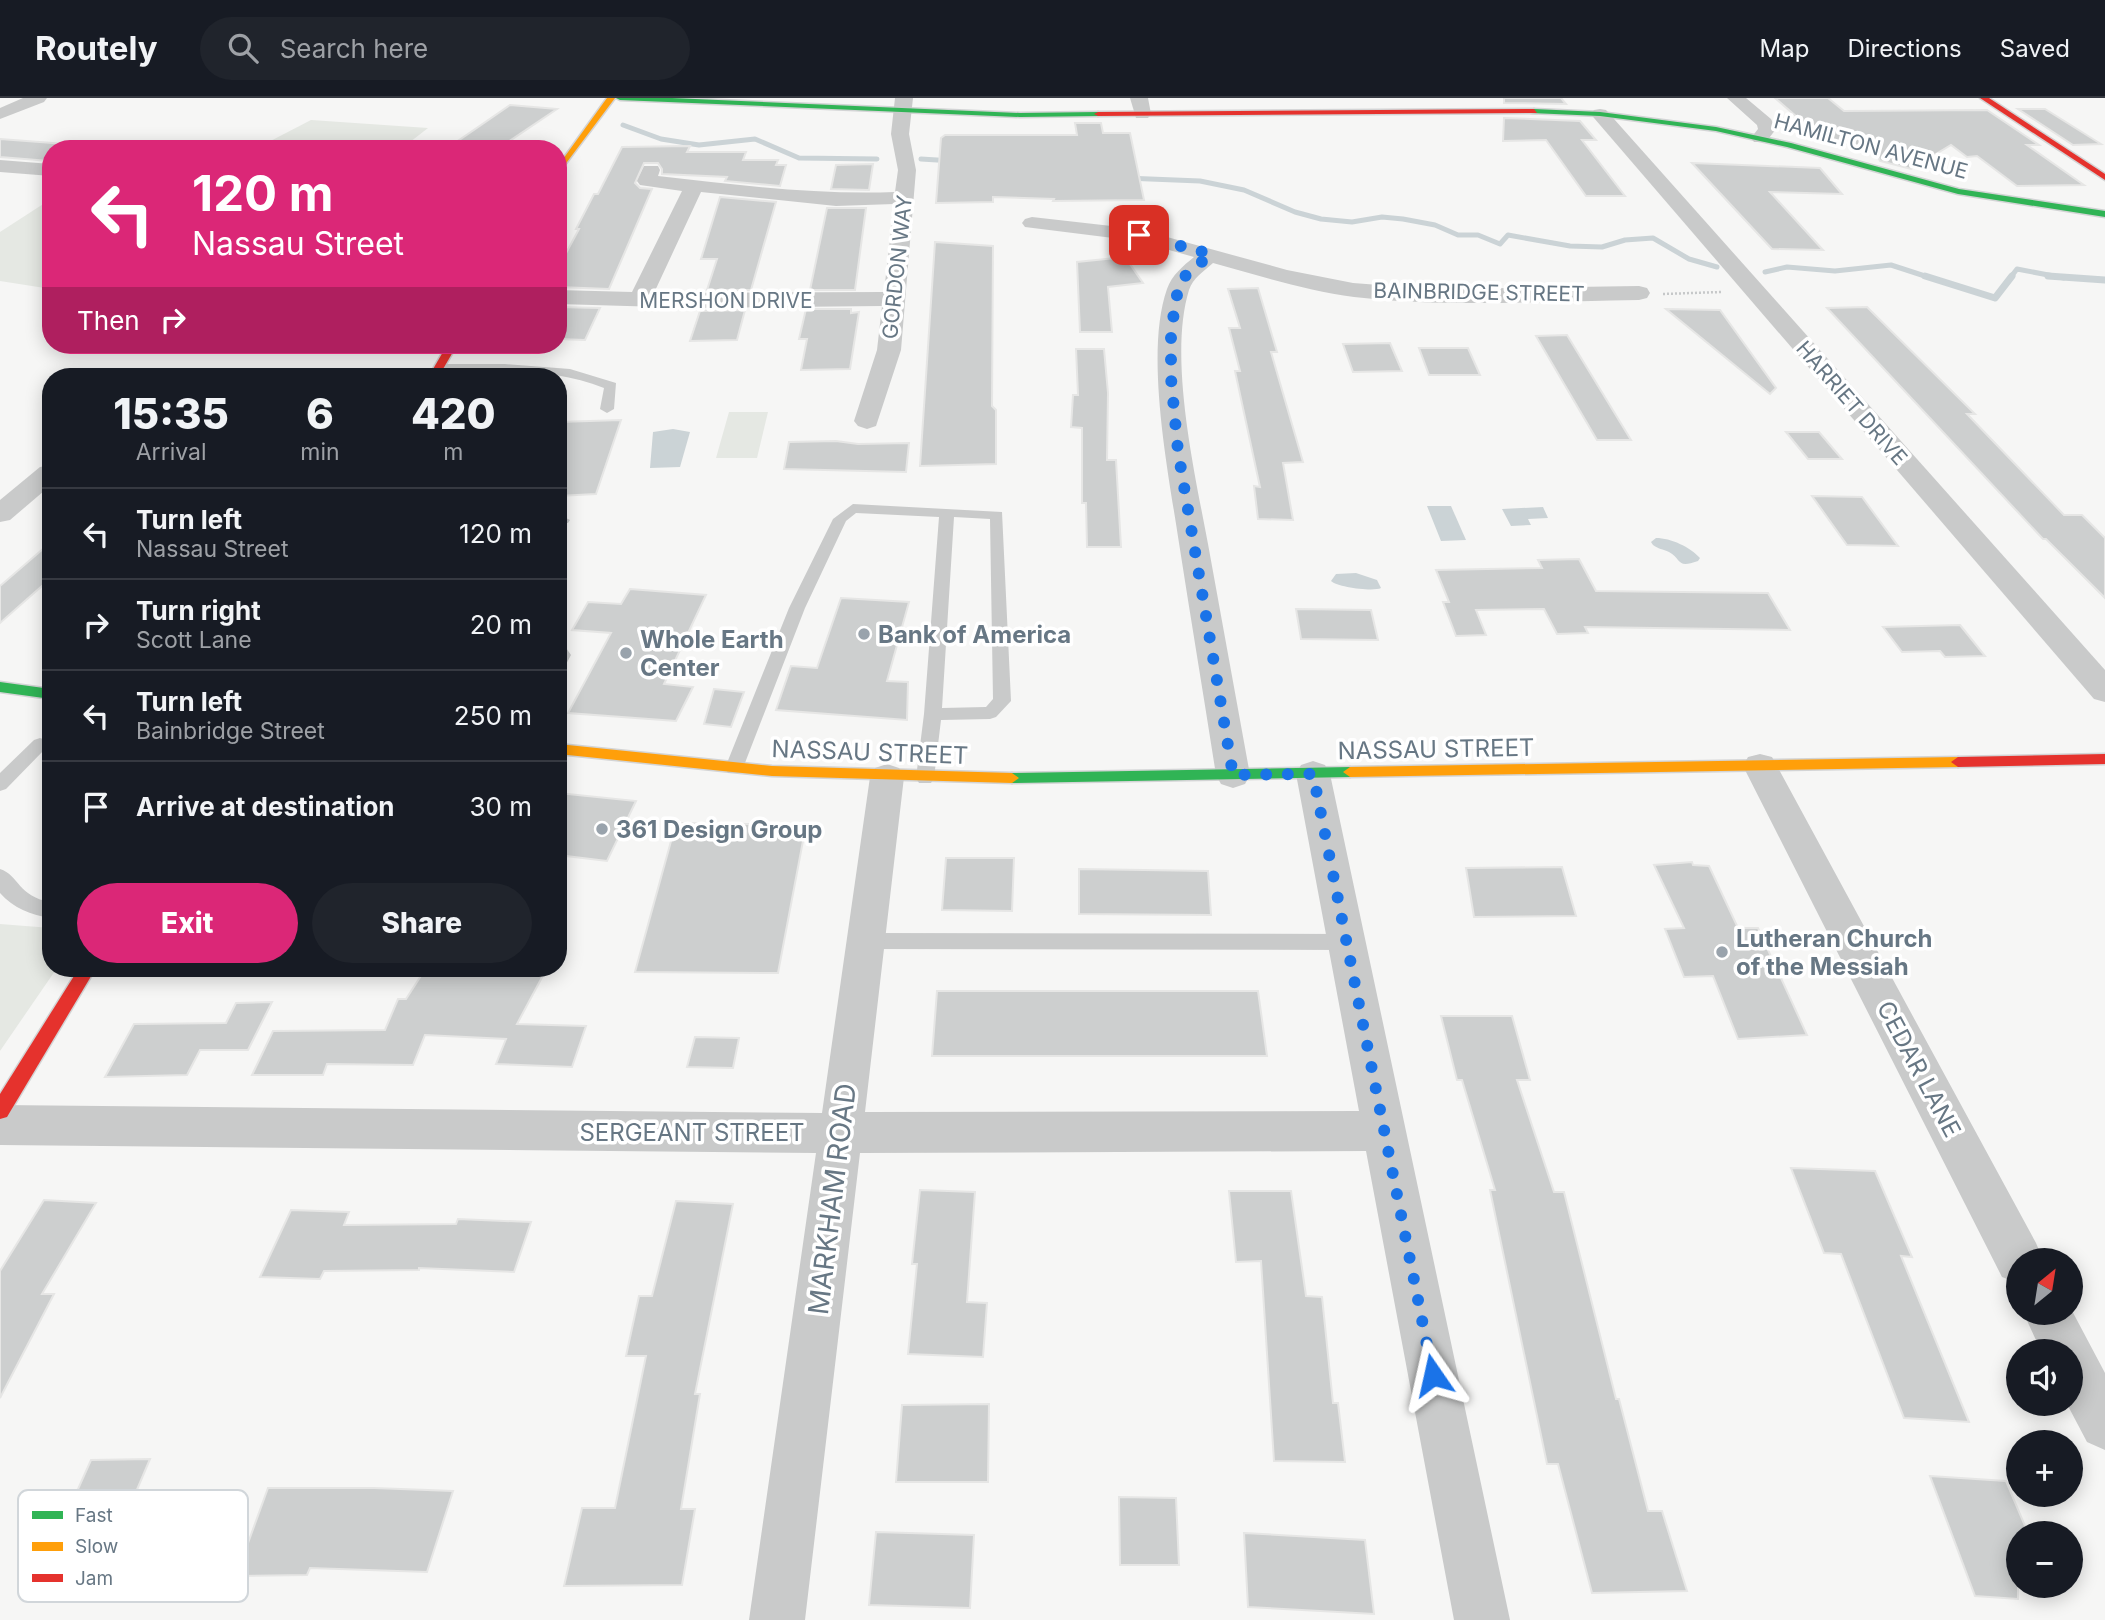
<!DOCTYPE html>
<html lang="en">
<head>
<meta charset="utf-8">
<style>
  :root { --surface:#171b24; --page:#20242c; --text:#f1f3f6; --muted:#9ea1a6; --line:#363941; --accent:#db2777 }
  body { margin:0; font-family:Inter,sans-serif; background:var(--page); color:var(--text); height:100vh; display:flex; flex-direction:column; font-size:26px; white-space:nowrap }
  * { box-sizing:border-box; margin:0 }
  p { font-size:23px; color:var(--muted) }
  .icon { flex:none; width:38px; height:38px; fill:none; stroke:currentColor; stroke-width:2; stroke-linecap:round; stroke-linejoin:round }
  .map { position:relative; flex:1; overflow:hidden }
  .drawer { position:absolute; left:42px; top:270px; width:525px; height:609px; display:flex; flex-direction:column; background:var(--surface); border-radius:28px; box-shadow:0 4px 18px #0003 }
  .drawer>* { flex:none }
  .top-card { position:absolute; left:42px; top:42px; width:525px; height:214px; border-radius:28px; box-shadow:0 4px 18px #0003; background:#db2777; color:#fff; overflow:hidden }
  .needle { width:46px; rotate:30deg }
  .controls { position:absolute; left:2006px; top:1150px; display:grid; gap:14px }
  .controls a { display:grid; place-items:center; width:77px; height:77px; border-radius:50%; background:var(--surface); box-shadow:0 4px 18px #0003; font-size:35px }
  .pin { position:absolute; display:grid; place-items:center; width:60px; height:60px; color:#fff; margin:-30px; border-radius:14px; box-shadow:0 4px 10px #0006 }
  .me { position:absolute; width:77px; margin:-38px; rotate:349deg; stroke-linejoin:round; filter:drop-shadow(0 0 5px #0008) }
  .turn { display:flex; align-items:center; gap:24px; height:147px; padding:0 35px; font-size:32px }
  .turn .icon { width:91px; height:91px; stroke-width:2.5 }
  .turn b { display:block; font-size:49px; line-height:60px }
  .then { display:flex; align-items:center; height:66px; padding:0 35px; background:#0003; gap:14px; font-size:26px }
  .eta { display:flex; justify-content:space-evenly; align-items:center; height:119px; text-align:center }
  .eta b { font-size:42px; font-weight:800; line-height:49px }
  .cta { display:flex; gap:14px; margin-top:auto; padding:14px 35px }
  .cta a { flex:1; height:80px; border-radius:42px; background:var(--accent); color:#fff; font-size:28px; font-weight:800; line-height:80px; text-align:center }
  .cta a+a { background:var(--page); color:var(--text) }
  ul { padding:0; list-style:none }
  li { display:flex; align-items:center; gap:21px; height:91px; padding:0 35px; border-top:2px solid var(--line) }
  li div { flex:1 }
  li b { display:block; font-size:26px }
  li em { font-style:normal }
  header { display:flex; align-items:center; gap:42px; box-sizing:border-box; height:98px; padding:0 35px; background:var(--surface); border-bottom:2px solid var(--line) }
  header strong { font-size:33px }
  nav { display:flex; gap:38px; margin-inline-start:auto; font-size:24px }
  .search { width:490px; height:63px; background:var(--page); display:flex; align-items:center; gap:18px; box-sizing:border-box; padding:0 24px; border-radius:38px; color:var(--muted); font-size:26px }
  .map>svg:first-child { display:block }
  .green { fill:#e5e8e3 }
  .water { fill:#cbd3d6 }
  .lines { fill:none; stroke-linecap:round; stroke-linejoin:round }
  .stream-far1 { stroke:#cbd3d6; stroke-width:5 }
  .stream { stroke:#cbd3d6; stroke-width:7 }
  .building { fill:#cdcfcf; stroke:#e6e6e5; stroke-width:2 }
  .fast-casing { stroke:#d3d4d5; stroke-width:3 }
  .slow-casing { stroke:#d3d4d5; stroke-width:3 }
  .jam-casing { stroke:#d3d4d5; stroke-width:3 }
  .path { stroke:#c6c8c9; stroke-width:2.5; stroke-dasharray:2 2; stroke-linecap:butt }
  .lane { fill:#c9caca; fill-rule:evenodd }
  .street { fill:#c9caca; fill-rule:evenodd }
  .fast { fill:#30b455; fill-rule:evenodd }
  .slow { fill:#ff9f0a; fill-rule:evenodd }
  .jam { fill:#e5322d; fill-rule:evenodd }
  .route { stroke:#1a73e8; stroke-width:12; stroke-dasharray:0 21.6 }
  .poi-dot { fill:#99a3ac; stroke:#fff; stroke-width:2.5 }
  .labels { text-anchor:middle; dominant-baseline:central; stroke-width:7; stroke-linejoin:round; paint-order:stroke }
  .far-street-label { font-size:21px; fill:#677784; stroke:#fff }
  .poi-label { font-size:24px; font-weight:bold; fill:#677784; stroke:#fff; text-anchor:start }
  .street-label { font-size:24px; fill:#677784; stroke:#fff }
  .near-street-label { font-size:28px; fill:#677784; stroke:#fff }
  .key { fill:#fff; stroke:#d1d6da; stroke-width:2 }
  .key-label { font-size:19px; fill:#677784 }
</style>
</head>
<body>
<header>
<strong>Routely</strong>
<div class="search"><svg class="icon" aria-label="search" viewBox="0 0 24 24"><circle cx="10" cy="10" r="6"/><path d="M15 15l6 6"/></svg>Search here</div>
<nav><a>Map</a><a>Directions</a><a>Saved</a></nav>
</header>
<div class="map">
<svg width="2105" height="1522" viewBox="0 0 2105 1522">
  <rect width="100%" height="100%" fill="#f6f6f5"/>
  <g class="green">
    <polygon points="311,22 428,30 401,51 255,51"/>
    <polygon points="51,101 51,191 0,183 0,134"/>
    <polygon points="729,314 768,314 757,360 716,360"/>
    <polygon points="0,826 51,830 51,870 57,870 0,953"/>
  </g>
  <g class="water">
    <polygon points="673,331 690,334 680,369 650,370 653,334"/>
    <polygon points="1427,408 1451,408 1466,442 1441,443"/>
    <polygon points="1543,409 1548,420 1528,421 1531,427 1511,428 1502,411"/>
    <path d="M1656 440C1671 440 1690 449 1700 460L1698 463C1676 471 1682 461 1669 454 1663 451 1658 451 1653 447L1651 444Z"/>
    <path d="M1356 475 1377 482 1381 490C1373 494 1337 489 1331 483L1336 476Z"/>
  </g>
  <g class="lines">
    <g class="stream-far1">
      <polyline points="623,27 661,41 699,47 755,41 799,60 877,61"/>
      <polyline points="921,61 953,63"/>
      <polyline points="1125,80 1200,83 1244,92 1295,114 1321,121 1352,124 1382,119 1403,121 1435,127 1458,137 1478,137 1500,146 1508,137 1570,148 1602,149 1625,142 1653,140 1689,161 1717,169"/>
      <polyline points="1765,174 1787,169 1835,173 1891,167 1931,180"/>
      <polyline points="2010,180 2017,171 2064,180"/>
    </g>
    <g class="stream">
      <polyline points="1925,178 1995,200 2012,178"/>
      <polyline points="2048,178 2105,182"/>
    </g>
  </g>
  <g class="building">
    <polygon points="1504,0 1561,0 1566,6 1504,5"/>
    <polygon points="1775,0 1828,0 1844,13 1987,12 2039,47 2027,47 2084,87 2017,88 1977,58 1967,59 1951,47 1911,71 1880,63 1876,54 1819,38"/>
    <polygon points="510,7 557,11 502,48 455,45"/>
    <polygon points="2018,11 2045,11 2101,46 2073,47"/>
    <polygon points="1504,20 1580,23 1596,42 1582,42 1625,98 1586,98 1546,42 1503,43"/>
    <polygon points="1075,25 1101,25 1103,35 1130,35 1144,102 1053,103 1054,101 993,99 993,104 936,105 941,40 945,37 1077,37"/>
    <polygon points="0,41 79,47 72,51 51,51 49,63 0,59"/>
    <polygon points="690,48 687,54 746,54 743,62 778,62 776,67 786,67 780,88 725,83 727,79 662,76 662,71 658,65 644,65 635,85 640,90 652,91 609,191 558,189 558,170 579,131 576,131 594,96 598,96 622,49"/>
    <polygon points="1692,65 1820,70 1842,96 1770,94 1823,152 1772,151"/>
    <polygon points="873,66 869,92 831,91 836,67"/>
    <polygon points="720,99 776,104 751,192 707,192 717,161 701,161"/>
    <polygon points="827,110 866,110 855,192 810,192"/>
    <polygon points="935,144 993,148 992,308 996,312 996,366 920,368"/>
    <polygon points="1125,159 1143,185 1108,189 1112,234 1080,234 1077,164"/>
    <polygon points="1258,190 1277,254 1271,254 1303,364 1283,365 1293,422 1258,421 1254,388 1260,389 1235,273 1240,273 1229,230 1240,230 1228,191"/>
    <polygon points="558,209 600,210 585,242 558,241"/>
    <polygon points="1867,209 1975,316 1967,316 2064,417 2082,417 2105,440 2105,500 2046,441 2043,441 1827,210"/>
    <polygon points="806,211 851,211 851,215 859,214 850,271 801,272 807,241 799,241"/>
    <polygon points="1666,211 1720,212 1776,290 1770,296"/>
    <polygon points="745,212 737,242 690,243 700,213"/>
    <polygon points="1567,237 1631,342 1597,342 1536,238"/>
    <polygon points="1390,245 1402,273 1353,274 1343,246"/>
    <polygon points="1419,250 1468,250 1480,277 1429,277"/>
    <polygon points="1076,251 1104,251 1108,295 1107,362 1116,362 1121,449 1087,449 1086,405 1082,405 1082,330 1071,329 1073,297 1078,297"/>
    <polygon points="621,322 596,396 558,398 558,324"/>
    <polygon points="1786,334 1819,334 1842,361 1808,361"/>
    <polygon points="836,343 858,346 909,345 906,374 784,371 789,344"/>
    <polygon points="1812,398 1862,399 1898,448 1847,447"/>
    <polygon points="51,444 51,480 0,525 0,488"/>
    <polygon points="1579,461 1596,493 1768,495 1790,532 1585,529 1588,535 1557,536 1544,511 1476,512 1486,537 1456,538 1443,504 1449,504 1436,472 1542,470 1538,462"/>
    <polygon points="630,491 706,497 664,586 693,589 676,623 568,615 611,535 572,532 588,504 621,506"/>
    <polygon points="841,500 909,504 887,583 908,584 907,622 776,612 791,568 817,570"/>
    <polygon points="1296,511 1371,512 1378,542 1301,541"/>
    <polygon points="1960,527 1985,558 1945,559 1940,553 1902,554 1883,529"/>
    <polygon points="714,591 744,594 731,629 704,626"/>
    <polygon points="558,695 636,703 607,763 558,757"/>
    <polygon points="676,725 806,727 778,875 635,874"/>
    <polygon points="946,760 1014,760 1012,813 942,812"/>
    <polygon points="1692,764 1693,767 1709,768 1738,830 1758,830 1807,937 1738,941 1713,878 1684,879 1665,831 1684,830 1654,767"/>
    <polygon points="1562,769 1576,818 1474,819 1466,770"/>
    <polygon points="1079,771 1208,773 1211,817 1079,816"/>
    <polygon points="426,870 547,870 517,926 586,928 572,969 496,966 506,941 425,937 413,967 327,966 323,977 252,977 273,933 385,932 398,901 406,901"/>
    <polygon points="937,893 1258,893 1267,958 932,958"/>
    <polygon points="272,904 248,952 200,952 187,977 105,979 134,926 226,925 236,905"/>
    <polygon points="1441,918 1512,918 1530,982 1517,982 1554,1094 1564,1094 1616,1301 1619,1301 1648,1413 1662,1413 1687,1493 1592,1495 1558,1366 1547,1366 1490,1092 1495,1092 1462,982 1457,982"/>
    <polygon points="695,939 739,940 733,970 687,969"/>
    <polygon points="1791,1070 1875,1073 1912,1159 1901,1158 1969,1324 1904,1320 1841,1156 1824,1155"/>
    <polygon points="920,1092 975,1094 967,1204 987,1205 983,1259 908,1256 917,1166 912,1166"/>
    <polygon points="1229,1093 1291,1093 1306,1198 1322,1199 1333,1305 1338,1305 1345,1364 1274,1363 1261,1163 1236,1164"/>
    <polygon points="44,1102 96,1105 42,1196 54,1196 0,1300 0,1173"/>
    <polygon points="676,1103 733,1106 695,1296 700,1296 681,1411 695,1411 682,1487 564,1488 582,1410 615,1410 646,1258 626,1258 639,1198 652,1198"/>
    <polygon points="291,1112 349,1114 344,1127 456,1126 458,1121 531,1124 514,1174 419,1170 419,1172 324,1173 320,1181 260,1179"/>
    <polygon points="989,1306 988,1384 896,1384 902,1307"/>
    <polygon points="150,1361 102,1474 40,1476 91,1362"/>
    <polygon points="1930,1378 2006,1383 2028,1435 2018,1435 2018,1501 1975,1498"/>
    <polygon points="268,1390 374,1390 453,1393 427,1474 310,1470 307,1477 236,1478"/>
    <polygon points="1119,1399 1176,1400 1179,1467 1120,1467"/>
    <polygon points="876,1434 974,1437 970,1510 869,1507"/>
    <polygon points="1244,1435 1365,1442 1374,1516 1248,1509"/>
  </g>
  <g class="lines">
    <defs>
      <g id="fast">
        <polygon points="616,0 672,0 1020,15 1098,14 1102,16 1098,18 1020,19 620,2"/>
        <polygon points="1534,11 1600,14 1716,29 1791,45 1959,91 2105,113 2105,119 1958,96 1787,49 1716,33 1600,18 1531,15"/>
        <polygon points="0,584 51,591 51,601 0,594"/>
        <polygon points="1350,669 1357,674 1350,679 1012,685 1005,680 1012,675"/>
      </g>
      <g id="slow">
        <polygon points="607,0 615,0 558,76 558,68"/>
        <polygon points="558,646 772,668 1012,675 1019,680 1012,685 772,678 558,656"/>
        <polygon points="1958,659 1965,664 1958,669 1350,679 1343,674 1350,669"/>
      </g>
      <g id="jam">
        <polygon points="1980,0 1989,0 2105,76 2105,82"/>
        <polygon points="1534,11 1537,15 1098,18 1094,16 1098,14"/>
        <polygon points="447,247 457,247 439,278 429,278"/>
        <polygon points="2105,656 2105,666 1958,669 1951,664 1958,659"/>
        <polygon points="79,870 96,870 7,1019 0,1021 0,996"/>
      </g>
    </defs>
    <use href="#fast" class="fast-casing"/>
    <use href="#slow" class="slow-casing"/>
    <use href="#jam" class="jam-casing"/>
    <polyline class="path" points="1663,196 1721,194"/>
    <g class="lane">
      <path d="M505 266 570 271 616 285 614 311 607 315 600 311 604 290C552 269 496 273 440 274L434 270 440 266Z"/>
      <path d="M853 406 1002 414 1011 603 996 619 990 621 941 622 934 680 931 685H919L916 680 924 616 939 419 856 415 846 423 805 510 743 670 740 675H728L725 670 789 510 833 421ZM954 419 990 421 993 601 986 609 942 610Z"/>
      <polygon points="558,416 570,422 568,425 558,425"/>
      <polygon points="558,546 564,547 571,557 564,570 558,572"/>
      <polygon points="40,640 46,642 49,646 46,650 6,691 0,693 0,675 34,642"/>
      <path d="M0 771C19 777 18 799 51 804V820C31 817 13 810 0 795Z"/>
      <polygon points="866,835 1347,836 1354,838 1357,844 1354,850 1347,852 866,851 859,849 856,843 859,837"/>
    </g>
    <g class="street">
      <polygon points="23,0 47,0 44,4 0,21 0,10"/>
      <path d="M895 0H913L909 36 916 72 901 252 876 328 867 331 858 328 854 323 877 252 882 208 696 210 558 206V192L632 194 682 93 640 87 637 83 644 68H658L660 72 658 78C737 87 816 97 895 94L898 72 891 36ZM701 94 836 108 894 106 884 194 654 195Z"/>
      <polygon points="1130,0 1148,0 1151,16 1148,20 1136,20"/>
      <polygon points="1727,0 1746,0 1771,21 1776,31 1766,44 1754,44 1751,40 1758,31 1757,27"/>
      <polygon points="1600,11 1606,12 2105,572 2105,604 2094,601 1594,20 1591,16 1594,12"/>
      <polygon points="0,62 51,66 51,78 0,74"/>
      <path d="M1032 119 1138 131 1287 172 1353 185 1432 191 1639 188 1647 190 1650 195 1647 200 1639 202C1545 203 1448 210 1354 199 1307 193 1260 178 1213 165 1204 173 1193 180 1189 192 1168 260 1195 376 1208 446 1222 523 1236 600 1250 677L1245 686 1233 690 1221 686 1216 677C1204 600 1191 522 1179 445 1169 378 1144 256 1167 191 1172 177 1183 168 1194 159L1137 143 1025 129 1022 125 1025 121Z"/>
      <polygon points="51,367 51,387 10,422 0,424 0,402 40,369"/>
      <polygon points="1760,656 1772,659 1777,668 2036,1145 2043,1162 2018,1162 2018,1185 2002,1179 1743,668 1748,659"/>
      <polygon points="1313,663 1325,667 1330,676 1510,1522 1454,1522 1366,1053 860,1055 805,1522 749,1522 816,1055 0,1047 0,1007 822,1015 870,679 875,670 887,666 899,670 904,679 865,1014 1359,1013 1296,676 1301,667"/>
      <polygon points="2070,1209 2105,1275 2105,1352 2087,1344 2067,1306 2070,1306 2070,1253 2041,1253 2023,1214 2070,1214"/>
    </g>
    <use href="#fast" class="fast"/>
    <use href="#slow" class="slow"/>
    <use href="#jam" class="jam"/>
  </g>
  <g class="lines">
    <polyline class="route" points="1139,137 1211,156 1186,177 1178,191 1171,233 1171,280 1178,353 1233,677 1313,676 1433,1277"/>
  </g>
  <g class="poi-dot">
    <circle cx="864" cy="536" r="7"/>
    <circle cx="626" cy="555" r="7"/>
    <circle cx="602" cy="731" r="7"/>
    <circle cx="1722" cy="854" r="7"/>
  </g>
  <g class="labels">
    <g class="far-street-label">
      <text transform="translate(1871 48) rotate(15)">HAMILTON AVENUE</text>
      <text transform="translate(897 169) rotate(-84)">GORDON WAY</text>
      <text transform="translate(1479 194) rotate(1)">BAINBRIDGE STREET</text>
      <text x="726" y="202">MERSHON DRIVE</text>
      <text transform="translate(1852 305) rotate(49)">HARRIET DRIVE</text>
    </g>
    <g class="poi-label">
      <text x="878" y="536">Bank of America</text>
      <text x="640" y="541">Whole Earth<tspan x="640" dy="28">Center</tspan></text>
      <text x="616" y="731">361 Design Group</text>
      <text x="1736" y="840">Lutheran Church<tspan x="1736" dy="28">of the Messiah</tspan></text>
    </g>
    <g class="street-label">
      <text transform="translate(1436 651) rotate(-1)">NASSAU STREET</text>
      <text transform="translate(870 654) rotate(2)">NASSAU STREET</text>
      <text transform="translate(1919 971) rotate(62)">CEDAR LANE</text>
      <text x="692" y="1034">SERGEANT STREET</text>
    </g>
    <g class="near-street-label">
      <text transform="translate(832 1101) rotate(-83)">MARKHAM ROAD</text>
    </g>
  </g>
  <rect x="18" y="1392" width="230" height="112" rx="10" class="key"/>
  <rect x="32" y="1413" width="31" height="8" fill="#30b455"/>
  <rect x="32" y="1444" width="31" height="9" fill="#ff9f0a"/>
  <rect x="32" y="1476" width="31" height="8" fill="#e5322d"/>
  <g class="key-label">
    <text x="75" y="1424">Fast</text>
    <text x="75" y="1455">Slow</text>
    <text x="75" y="1487">Jam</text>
  </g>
</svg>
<div class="controls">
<a><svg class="needle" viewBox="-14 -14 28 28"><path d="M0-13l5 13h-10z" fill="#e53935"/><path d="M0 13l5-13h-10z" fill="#9ea1a6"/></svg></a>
<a><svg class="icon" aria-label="sound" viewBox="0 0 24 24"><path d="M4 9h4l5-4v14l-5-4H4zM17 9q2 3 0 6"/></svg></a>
<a>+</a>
<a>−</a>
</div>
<div class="pin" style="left:1139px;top:137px;background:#d93025"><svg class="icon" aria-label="arrive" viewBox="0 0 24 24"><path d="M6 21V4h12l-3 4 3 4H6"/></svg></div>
<svg class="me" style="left:1433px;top:1277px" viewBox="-20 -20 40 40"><path d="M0-17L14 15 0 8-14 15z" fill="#1a73e8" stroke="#fff" stroke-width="4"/></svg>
<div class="top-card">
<div class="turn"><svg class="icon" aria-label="left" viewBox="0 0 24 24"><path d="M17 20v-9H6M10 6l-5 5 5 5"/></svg><div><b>120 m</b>Nassau Street</div></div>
<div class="then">Then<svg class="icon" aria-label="right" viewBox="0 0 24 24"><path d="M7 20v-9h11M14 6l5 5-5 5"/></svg></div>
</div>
<section class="drawer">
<div class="eta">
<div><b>15:35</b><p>Arrival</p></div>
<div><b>6</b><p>min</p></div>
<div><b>420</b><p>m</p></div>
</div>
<ul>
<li><svg class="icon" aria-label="left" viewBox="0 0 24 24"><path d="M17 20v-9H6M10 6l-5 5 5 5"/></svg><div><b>Turn left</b><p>Nassau Street</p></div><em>120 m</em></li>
<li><svg class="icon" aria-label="right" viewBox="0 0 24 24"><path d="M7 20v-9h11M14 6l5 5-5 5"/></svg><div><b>Turn right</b><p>Scott Lane</p></div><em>20 m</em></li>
<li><svg class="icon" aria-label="left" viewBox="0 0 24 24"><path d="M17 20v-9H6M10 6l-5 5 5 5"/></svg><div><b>Turn left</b><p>Bainbridge Street</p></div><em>250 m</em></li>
<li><svg class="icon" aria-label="arrive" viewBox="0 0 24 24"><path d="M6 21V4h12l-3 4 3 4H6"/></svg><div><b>Arrive at destination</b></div><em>30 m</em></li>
</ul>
<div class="cta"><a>Exit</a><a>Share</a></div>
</section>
</div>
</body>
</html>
